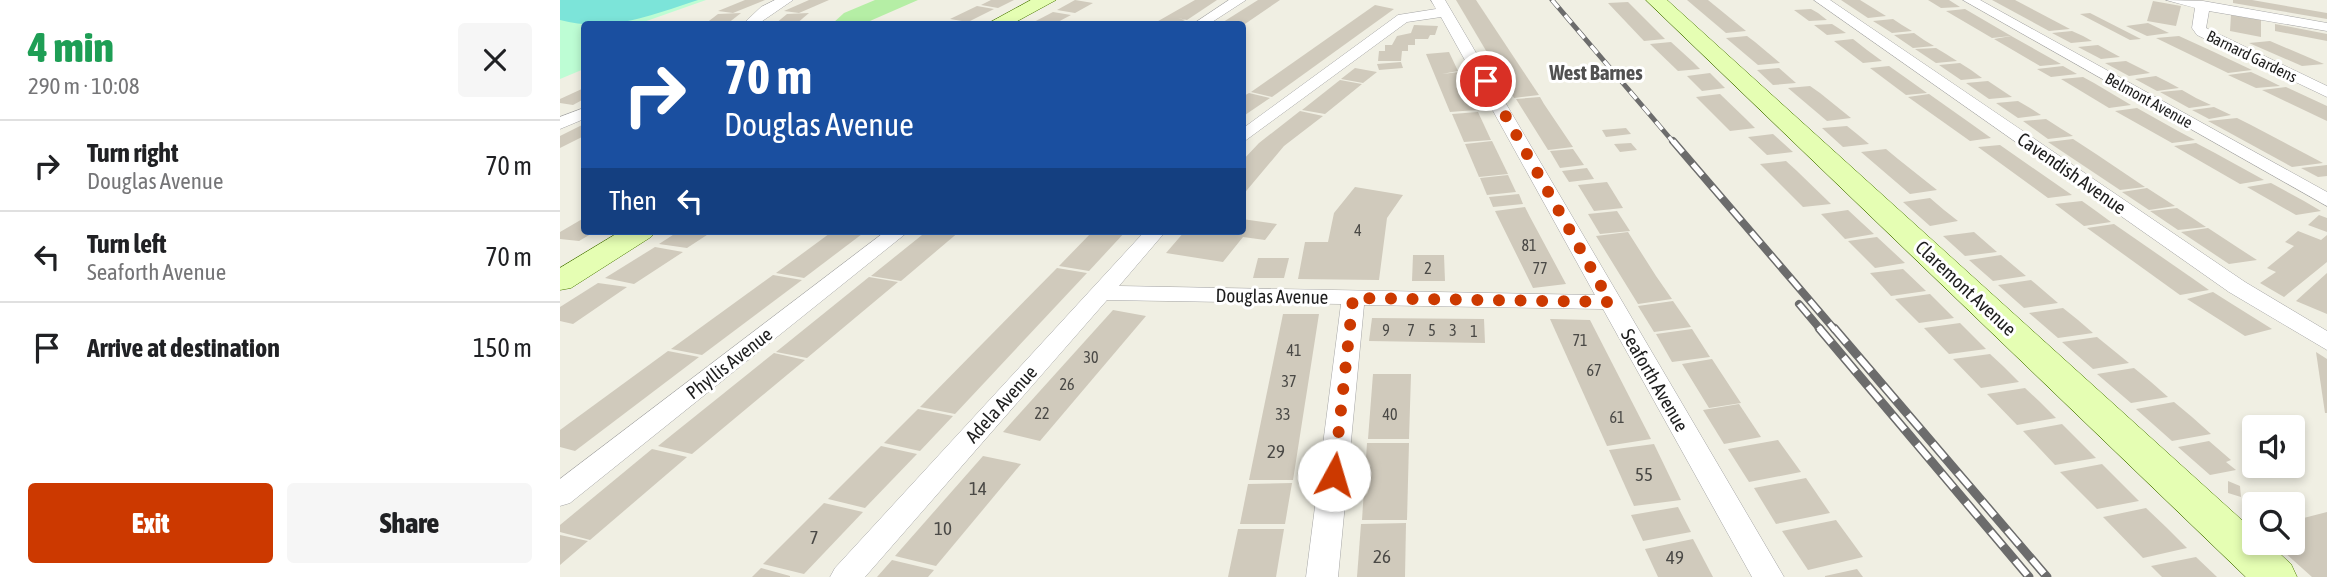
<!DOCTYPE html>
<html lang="en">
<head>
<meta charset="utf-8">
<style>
  :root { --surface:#fff; --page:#f6f6f6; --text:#202124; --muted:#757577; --line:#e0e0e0; --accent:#cc3900 }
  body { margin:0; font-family:"Asap Condensed",sans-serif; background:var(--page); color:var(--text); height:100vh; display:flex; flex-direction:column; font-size:26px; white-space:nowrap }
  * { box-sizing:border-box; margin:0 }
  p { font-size:23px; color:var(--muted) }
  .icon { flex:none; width:38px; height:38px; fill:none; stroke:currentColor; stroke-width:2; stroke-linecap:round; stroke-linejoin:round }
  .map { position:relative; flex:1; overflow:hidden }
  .side { display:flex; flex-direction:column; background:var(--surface); width:560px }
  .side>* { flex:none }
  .hud { position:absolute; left:21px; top:21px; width:665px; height:214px; border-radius:7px; box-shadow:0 4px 10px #0003; background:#1a4fa0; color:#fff; overflow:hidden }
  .controls { position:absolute; left:1682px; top:415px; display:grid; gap:14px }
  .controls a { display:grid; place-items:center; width:63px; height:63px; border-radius:7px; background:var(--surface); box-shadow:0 4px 10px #0003; font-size:35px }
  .pin { position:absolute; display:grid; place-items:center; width:60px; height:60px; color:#fff; margin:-30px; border:4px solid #fff; border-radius:50%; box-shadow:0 2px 7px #0007 }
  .me { position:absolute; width:77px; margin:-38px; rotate:6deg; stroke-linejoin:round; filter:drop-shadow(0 0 5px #0008) }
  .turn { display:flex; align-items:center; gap:24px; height:147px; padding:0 28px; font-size:32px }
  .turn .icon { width:91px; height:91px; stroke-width:2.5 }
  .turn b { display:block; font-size:49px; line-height:60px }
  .then { display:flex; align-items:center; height:66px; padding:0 28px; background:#0003; gap:14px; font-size:26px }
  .round { display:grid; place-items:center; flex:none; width:74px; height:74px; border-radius:7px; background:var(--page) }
  .head { display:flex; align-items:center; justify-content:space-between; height:119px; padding:0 28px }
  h1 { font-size:42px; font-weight:800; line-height:52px; color:#1e9e55 }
  .primary-button { display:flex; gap:14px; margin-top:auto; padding:14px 28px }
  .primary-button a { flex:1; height:80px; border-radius:7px; background:var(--accent); color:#fff; font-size:28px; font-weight:800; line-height:80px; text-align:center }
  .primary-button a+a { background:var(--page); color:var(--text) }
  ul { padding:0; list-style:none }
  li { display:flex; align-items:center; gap:21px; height:91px; padding:0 28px; border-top:2px solid var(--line) }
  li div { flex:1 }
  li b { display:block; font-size:26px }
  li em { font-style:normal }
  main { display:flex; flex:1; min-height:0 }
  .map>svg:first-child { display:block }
  .grass { fill:#b5eea5 }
  .park { fill:#bdfdd4 }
  .pitch { fill:#7ce4d9 }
  .building { fill:#d0cabc }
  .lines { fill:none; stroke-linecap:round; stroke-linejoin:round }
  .street-casing { stroke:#a5a5a5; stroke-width:1 }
  .secondary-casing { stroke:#4a7a00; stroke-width:1 }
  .street { fill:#fff; fill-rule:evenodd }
  .secondary { fill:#e5feb3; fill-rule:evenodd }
  .rail-far2-casing { stroke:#6c6c6c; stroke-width:5 }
  .rail-far1-casing { stroke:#6c6c6c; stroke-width:8 }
  .rail-casing { stroke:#6c6c6c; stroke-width:9 }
  .rail-far2 { stroke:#fff; stroke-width:3.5; stroke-dasharray:10; stroke-linecap:butt }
  .rail-far1 { stroke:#fff; stroke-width:5; stroke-dasharray:15; stroke-linecap:butt }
  .rail { stroke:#fff; stroke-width:6; stroke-dasharray:19; stroke-linecap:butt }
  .route { stroke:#cc3900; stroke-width:12; stroke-dasharray:0 21.6 }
  .labels { text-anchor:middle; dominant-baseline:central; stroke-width:6; stroke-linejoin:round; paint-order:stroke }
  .far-street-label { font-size:16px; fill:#1e1e1e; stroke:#fff }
  .number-label { font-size:16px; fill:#4a4946 }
  .street-label { font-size:19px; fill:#1e1e1e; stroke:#fff }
  .near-number-label { font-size:19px; fill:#4a4946 }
  .far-district-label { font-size:21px; font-weight:bold; fill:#515151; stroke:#fff }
</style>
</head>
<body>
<main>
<section class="side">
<div class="head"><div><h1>4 min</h1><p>290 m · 10:08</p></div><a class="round"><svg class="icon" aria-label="close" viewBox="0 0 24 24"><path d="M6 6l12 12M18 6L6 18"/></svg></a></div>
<ul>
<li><svg class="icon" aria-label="right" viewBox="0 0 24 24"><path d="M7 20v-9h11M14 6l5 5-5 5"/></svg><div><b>Turn right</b><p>Douglas Avenue</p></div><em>70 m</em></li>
<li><svg class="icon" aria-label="left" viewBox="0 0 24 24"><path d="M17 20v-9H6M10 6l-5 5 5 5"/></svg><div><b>Turn left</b><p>Seaforth Avenue</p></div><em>70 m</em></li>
<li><svg class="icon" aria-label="arrive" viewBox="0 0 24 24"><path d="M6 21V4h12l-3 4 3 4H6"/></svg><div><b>Arrive at destination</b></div><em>150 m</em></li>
</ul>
<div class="primary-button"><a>Exit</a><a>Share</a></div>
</section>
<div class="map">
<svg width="1767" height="577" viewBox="0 0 1767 577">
  <rect width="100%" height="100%" fill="#f0efe3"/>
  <polygon class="grass" points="315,0 358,0 303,24 272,24 284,13"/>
  <polygon class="park" points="0,0 146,0 78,24 24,24 24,69 0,79"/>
  <path class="pitch" d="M0 0H138C89 16 48 33 0 20Z"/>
  <g class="building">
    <polygon points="185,0 205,0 173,13 158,11"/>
    <polygon points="249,0 269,0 239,13 224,11"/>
    <polygon points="431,0 454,0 438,8 421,5"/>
    <polygon points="515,0 533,3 515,13 497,10"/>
    <polygon points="635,0 657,0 627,20 618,18 625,20 617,24 593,24"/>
    <polygon points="698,0 720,0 682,26 660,24"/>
    <polygon points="896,0 916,0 979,95 954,98"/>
    <polygon points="1127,0 1148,0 1186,31 1166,33"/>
    <polygon points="1281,0 1300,0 1326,16 1308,18"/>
    <polygon points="1368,0 1389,0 1400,7 1381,8"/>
    <polygon points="1432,0 1455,0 1510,29 1489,31"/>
    <polygon points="1673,0 1692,0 1767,13 1767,19 1673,3"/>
    <polygon points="1593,1 1621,6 1616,26 1587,21"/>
    <polygon points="1068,2 1105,39 1084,41 1048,3"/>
    <polygon points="815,5 834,9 712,97 691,92"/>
    <polygon points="417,6 434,9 408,22 390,19"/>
    <polygon points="1251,9 1258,13 1267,20 1249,21 1234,10"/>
    <polygon points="1405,9 1453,37 1501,64 1480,66 1434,39 1451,36 1432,38 1386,11"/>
    <polygon points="493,12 511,15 494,24 470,24"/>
    <polygon points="181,13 167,24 145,24 158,14"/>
    <polygon points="249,13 236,24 215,24 227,14"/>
    <polygon points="1530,13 1581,39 1570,40 1520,14"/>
    <polygon points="1671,15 1701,20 1701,37 1670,31"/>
    <polygon points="1333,19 1342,25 1352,31 1332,33 1313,21"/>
    <polygon points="1588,23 1609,33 1587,36 1566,26"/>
    <polygon points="1272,24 1286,33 1267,35 1254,25"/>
    <polygon points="1715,24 1767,34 1767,41 1715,31"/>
    <polygon points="854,25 878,26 875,35 870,35 868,39 855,39 855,45 848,45 848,51 842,51 841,61 818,61 819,51 825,51 825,45 832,45 837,36 851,33"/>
    <polygon points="1512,31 1523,36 1532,41 1511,43 1492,33"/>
    <polygon points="1354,33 1364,40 1374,46 1353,48 1334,35"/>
    <polygon points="1187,36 1195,42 1220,63 1198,65 1166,38"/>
    <polygon points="1619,36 1654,52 1692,70 1668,73 1596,38"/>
    <polygon points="1293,39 1307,50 1322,61 1303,63 1274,41"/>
    <polygon points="1710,41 1750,58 1764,64 1742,66 1689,43"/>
    <polygon points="1111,42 1133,62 1140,69 1118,71 1090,44"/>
    <polygon points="1538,45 1560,57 1541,59 1518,47"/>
    <polygon points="1376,48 1386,54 1397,61 1376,63 1355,49"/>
    <polygon points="889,52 898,71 882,74 899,72 916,110 890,112 866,54"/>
    <polygon points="1566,61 1590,73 1569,76 1545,63"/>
    <polygon points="841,62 843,68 819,70 817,64"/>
    <polygon points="1400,63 1411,70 1422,78 1401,80 1379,65"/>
    <polygon points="1329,66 1346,78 1367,93 1346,95 1310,68"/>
    <polygon points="1503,66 1517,74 1491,77 1477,69"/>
    <polygon points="795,68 817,72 803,83 781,79"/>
    <polygon points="1219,68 1236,83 1213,85 1197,70"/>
    <polygon points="1691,72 1706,79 1720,86 1696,88 1668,75"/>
    <polygon points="1150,73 1165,88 1142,91 1127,76"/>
    <polygon points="1596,76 1608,82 1619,88 1597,91 1575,79"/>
    <polygon points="1523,77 1534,83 1571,105 1549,108 1501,79"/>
    <polygon points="780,80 802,84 765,114 742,110"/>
    <polygon points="1428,81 1452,97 1429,99 1406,83"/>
    <polygon points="1250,86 1260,93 1291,118 1267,121 1228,88"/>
    <polygon points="1726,87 1767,106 1767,121 1702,90"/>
    <polygon points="24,88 24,99 13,105 0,103 0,99"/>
    <polygon points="1622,90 1636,98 1651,105 1629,108 1600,92"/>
    <polygon points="689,93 710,98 682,117 682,97"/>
    <polygon points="1160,94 1186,119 1195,128 1170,131 1136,97"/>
    <polygon points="1369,94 1410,123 1431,138 1410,141 1348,97"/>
    <polygon points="980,97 984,104 1013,147 988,150 956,99"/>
    <polygon points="1458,101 1470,108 1481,115 1458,118 1436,103"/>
    <polygon points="1654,107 1671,115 1649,119 1632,110"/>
    <polygon points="1577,108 1618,131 1635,140 1612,143 1555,111"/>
    <polygon points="740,111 763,116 724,146 682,196 682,161 699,143"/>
    <polygon points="918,112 931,140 904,142 892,114"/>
    <polygon points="1677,118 1691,125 1763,163 1732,167 1648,121"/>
    <polygon points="1486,119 1500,128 1513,136 1488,139 1463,121"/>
    <polygon points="24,124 24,136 0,148 0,136"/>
    <polygon points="1287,126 1297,134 1309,144 1283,147 1262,128"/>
    <polygon points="1066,128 1071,134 1046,137 1042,130"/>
    <polygon points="1213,134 1233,152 1207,155 1188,137"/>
    <polygon points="1513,139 1536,154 1585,187 1560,190 1488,142"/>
    <polygon points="932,141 948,174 919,177 905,144"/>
    <polygon points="1071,143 1077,150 1060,152 1054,144"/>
    <polygon points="1636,143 1655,153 1704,180 1680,184 1614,146"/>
    <polygon points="1440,145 1499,186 1512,195 1488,198 1418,147"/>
    <polygon points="1013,149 1024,165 1000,168 990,151"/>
    <polygon points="1326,149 1338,159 1377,190 1350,194 1301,152"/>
    <polygon points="1226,161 1237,171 1271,204 1243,207 1200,164"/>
    <polygon points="1767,165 1767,176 1758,177 1741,168"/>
    <polygon points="1027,168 1034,179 1009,182 1002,171"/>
    <polygon points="948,175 956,192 927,195 920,178"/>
    <polygon points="1047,182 1063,208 1034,211 1018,185"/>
    <polygon points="1711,183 1744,201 1761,211 1736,215 1687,187"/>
    <polygon points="795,187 843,195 827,218 819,280 738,279 745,242 768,242 774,213"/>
    <polygon points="1587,188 1615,206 1589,210 1562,192"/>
    <polygon points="959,194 963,204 933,207 929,197"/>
    <polygon points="1370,198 1384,210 1398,221 1370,226 1343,202"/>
    <polygon points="1522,201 1536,211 1551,222 1524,226 1495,204"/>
    <polygon points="965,207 970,217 1006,284 973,288 935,211"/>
    <polygon points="1617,208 1631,217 1646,227 1618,230 1590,211"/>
    <polygon points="1288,210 1302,223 1314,234 1285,239 1261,214"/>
    <polygon points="1057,211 1070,231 1040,234 1028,214"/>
    <polygon points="1759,215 1767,218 1767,232 1748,225"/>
    <polygon points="24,218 24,231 36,231 19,241 0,239 0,232"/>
    <polygon points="682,219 717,224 705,240 683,237 663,262 606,253 625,231 682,231"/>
    <polygon points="1554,224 1632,278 1649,290 1620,295 1527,228"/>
    <polygon points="1648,228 1680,249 1697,260 1669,264 1621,232"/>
    <polygon points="119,231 153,231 127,248 99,244"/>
    <polygon points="273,231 306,231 244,278 216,273"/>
    <polygon points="367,231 400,231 341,281 311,276"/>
    <polygon points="533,231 566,231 529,271 499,266"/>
    <polygon points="1738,231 1761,240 1767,235 1767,262 1724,297 1700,283 1716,272 1707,268 1734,246 1725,242"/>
    <polygon points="1068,232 1096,276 1112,299 1078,304 1036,236"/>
    <polygon points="1414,232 1437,252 1405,256 1383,236"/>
    <polygon points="1317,237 1345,263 1315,268 1288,241"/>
    <polygon points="95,247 123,252 74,284 45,278"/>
    <polygon points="853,255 884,255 885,281 852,281"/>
    <polygon points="1441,255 1454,266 1466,276 1433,281 1409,260"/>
    <polygon points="698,258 729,258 724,278 693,278"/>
    <polygon points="497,268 527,273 395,414 360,407"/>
    <polygon points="1343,269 1366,291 1331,296 1310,273"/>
    <polygon points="1767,273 1767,314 1736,301"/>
    <polygon points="213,275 242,280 142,355 111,349"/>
    <polygon points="309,277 338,282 247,358 216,352"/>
    <polygon points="1471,280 1484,291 1498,303 1464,308 1438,285"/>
    <polygon points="38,283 67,287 13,324 0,321 0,307"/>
    <polygon points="1653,292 1672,304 1712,329 1685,336 1627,299"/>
    <polygon points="1370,294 1394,318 1359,323 1335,299"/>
    <polygon points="1113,301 1131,327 1094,332 1078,306"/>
    <polygon points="1503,308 1518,320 1533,333 1498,338 1469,313"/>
    <polygon points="553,310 586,316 480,441 443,432"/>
    <polygon points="723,314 759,314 733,480 689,480"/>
    <polygon points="812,318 924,319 925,343 809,341"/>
    <polygon points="990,319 1030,320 1091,439 1047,446"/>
    <polygon points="1400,323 1426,349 1389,354 1364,328"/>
    <polygon points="1132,329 1150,357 1112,362 1096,334"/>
    <polygon points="1537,337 1569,363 1533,369 1502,342"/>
    <polygon points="108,351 139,357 15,451 0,447 0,430"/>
    <polygon points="1756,352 1767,359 1767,413 1765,413"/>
    <polygon points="214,353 245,360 132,454 98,446"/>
    <polygon points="1430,354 1444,367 1459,382 1421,388 1393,359"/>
    <polygon points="1152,359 1171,388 1181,403 1149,408 1122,364"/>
    <polygon points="1574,368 1591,382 1608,397 1571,403 1537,374"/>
    <polygon points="813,374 851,374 849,439 808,439"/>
    <polygon points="1465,388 1480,402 1496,418 1457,425 1427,394"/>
    <polygon points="1614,402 1632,417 1651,434 1612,441 1576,409"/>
    <polygon points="1179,404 1201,437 1164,444 1143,410"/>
    <polygon points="358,409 393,416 360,451 324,443"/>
    <polygon points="1502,424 1536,458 1495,465 1463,431"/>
    <polygon points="1218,440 1241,472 1189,482 1168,449"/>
    <polygon points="1649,441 1671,460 1666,462 1676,470 1650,475 1618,447"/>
    <polygon points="807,443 849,443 847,520 802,520"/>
    <polygon points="1094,444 1121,500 1074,506 1049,450"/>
    <polygon points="321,446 357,454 305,508 268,499"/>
    <polygon points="92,449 127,457 30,540 0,532 0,525"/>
    <polygon points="423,456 461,464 376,566 335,556"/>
    <polygon points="1542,464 1579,501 1537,509 1500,472"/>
    <polygon points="1246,478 1270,513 1216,524 1194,488"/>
    <polygon points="1668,481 1680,486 1681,497 1668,493"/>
    <polygon points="732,483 725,524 680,524 688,484"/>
    <polygon points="264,503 303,512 244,574 203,564"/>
    <polygon points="1118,507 1131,532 1083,541 1071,515"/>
    <polygon points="1586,508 1607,528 1627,548 1583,558 1543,517"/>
    <polygon points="1767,512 1767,577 1752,577 1713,542 1732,542 1732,521"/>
    <polygon points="1276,520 1303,557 1248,570 1222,531"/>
    <polygon points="846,523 845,577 797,577 801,524"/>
    <polygon points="678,529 724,529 716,577 668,577"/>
    <polygon points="0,535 28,541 0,565"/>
    <polygon points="1133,539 1153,577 1098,577 1085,549"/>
    <polygon points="1636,557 1657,577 1602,577 1591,566"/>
    <polygon points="332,560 374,570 368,577 317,577"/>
    <polygon points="201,568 230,576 230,577 192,577"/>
    <polygon points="1297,569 1303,577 1265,577 1265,576"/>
  </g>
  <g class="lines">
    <defs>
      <g id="street">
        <polygon points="215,0 233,0 198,24 183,24 201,7"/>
        <polygon points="669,0 686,0 649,24 633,24"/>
        <polygon points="871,0 885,0 1224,577 1192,577 1043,309 804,305 778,577 746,577 781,304 547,300 305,577 270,577 275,568 585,231 606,231 559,286 1035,295 881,17 847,22 682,143 682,129 838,15 876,9"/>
        <polygon points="1254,0 1270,0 1685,282 1767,331 1767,350 1669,292"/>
        <polygon points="1403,0 1420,0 1767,192 1767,206"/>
        <polygon points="1606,0 1643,1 1767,23 1767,31 1649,11 1646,28 1767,86 1767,97 1637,35 1632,28 1635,8"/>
        <polygon points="24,108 24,119 0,129 0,117"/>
        <polygon points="326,231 349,231 10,503 0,506 0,479"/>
      </g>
      <g id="secondary">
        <polygon points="471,0 496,0 452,24 427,24"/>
        <polygon points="1086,0 1107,0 1694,531 1694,542 1707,542 1731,564 1737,577 1686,577"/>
        <polygon points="61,231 96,231 91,237 11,288 0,290 0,268"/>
      </g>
    </defs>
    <use href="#street" class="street-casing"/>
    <use href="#secondary" class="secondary-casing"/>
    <use href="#street" class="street"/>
    <use href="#secondary" class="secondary"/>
    <defs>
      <polyline id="rail-far2" points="992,0 1114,143"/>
      <g id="rail-far1">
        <polyline points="1113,141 1275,330"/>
        <polyline points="1239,304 1261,330"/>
      </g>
      <g id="rail">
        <polyline points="1259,328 1469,577"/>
        <polyline points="1274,328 1487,577"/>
      </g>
    </defs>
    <use href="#rail-far2" class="rail-far2-casing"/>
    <use href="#rail-far1" class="rail-far1-casing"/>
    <use href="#rail" class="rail-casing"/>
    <use href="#rail-far2" class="rail-far2"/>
    <use href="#rail-far1" class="rail-far1"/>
    <use href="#rail" class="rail"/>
  </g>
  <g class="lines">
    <polyline class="route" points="774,475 793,298 1050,302 926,81"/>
  </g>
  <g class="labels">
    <g class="far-street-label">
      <text transform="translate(1692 56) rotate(26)">Barnard Gardens</text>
      <text transform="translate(1589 100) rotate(29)">Belmont Avenue</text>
    </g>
    <g class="number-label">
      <text x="798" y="230">4</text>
      <text x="969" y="245">81</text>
      <text x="868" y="268">2</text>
      <text x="980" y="268">77</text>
      <text x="826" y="330">9</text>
      <text x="851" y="330">7</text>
      <text x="872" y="330">5</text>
      <text x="893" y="330">3</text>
      <text x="914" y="331">1</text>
      <text x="1020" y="340">71</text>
      <text x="734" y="350">41</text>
      <text x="531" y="357">30</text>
      <text x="1034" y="370">67</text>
      <text x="729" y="381">37</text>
      <text x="507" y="384">26</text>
      <text x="482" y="413">22</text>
      <text x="723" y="414">33</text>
      <text x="830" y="414">40</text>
      <text x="1057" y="417">61</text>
    </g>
    <g class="street-label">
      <text transform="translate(1512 173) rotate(35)">Cavendish Avenue</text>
      <text transform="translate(1406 288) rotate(43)">Claremont Avenue</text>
      <text transform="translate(712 296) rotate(1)">Douglas Avenue</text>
      <text transform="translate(169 363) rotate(-38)">Phyllis Avenue</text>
      <text transform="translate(1095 380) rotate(60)">Seaforth Avenue</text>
      <text transform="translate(441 404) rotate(-48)">Adela Avenue</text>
    </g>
    <g class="near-number-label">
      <text x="716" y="451">29</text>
      <text x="1084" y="474">55</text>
      <text x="418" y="488">14</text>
      <text x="383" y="528">10</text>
      <text x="254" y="537">7</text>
      <text x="822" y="556">26</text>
      <text x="1115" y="557">49</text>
    </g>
    <g class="far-district-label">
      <text x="1036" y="72">West Barnes</text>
    </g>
  </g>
</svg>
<div class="controls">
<a><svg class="icon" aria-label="sound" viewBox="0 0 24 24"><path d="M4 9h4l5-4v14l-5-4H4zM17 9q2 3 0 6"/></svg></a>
<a><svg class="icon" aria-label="search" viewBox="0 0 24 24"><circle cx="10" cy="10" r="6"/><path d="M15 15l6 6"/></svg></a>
</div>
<div class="pin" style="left:926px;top:81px;background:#d93025"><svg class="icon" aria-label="arrive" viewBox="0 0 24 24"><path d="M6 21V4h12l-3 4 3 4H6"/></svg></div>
<svg class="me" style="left:774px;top:475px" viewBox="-20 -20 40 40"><circle r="19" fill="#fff"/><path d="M0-13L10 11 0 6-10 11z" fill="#cc3900"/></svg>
<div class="hud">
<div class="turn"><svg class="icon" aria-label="right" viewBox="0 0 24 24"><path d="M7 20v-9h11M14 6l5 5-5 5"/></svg><div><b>70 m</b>Douglas Avenue</div></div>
<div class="then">Then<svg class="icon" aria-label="left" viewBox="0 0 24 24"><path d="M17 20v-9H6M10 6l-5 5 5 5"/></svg></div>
</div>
</div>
</main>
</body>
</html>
